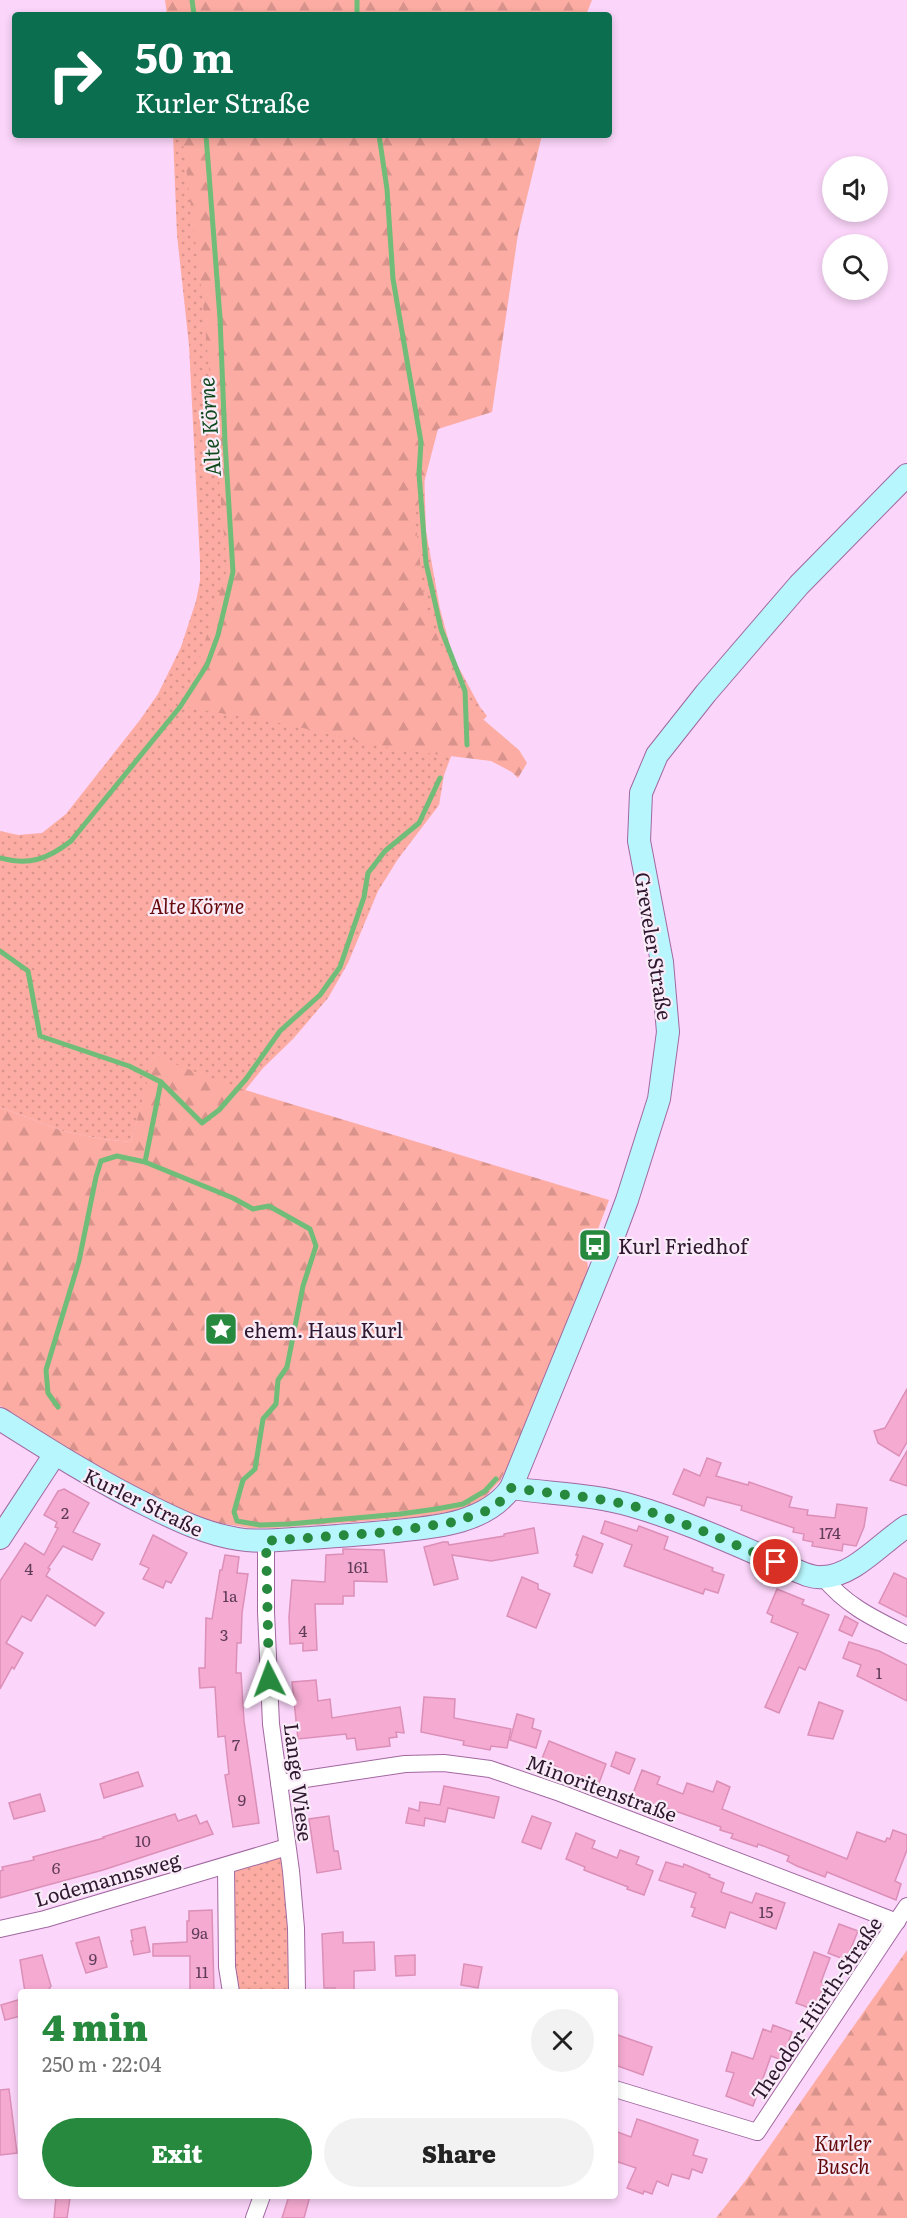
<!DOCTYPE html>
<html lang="en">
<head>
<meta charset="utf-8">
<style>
  :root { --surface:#fff; --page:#f2f2f2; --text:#222; --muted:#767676; --accent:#26893d }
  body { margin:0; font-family:Literata,serif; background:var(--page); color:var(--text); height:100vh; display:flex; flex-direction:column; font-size:22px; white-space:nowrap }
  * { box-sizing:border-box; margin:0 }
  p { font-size:20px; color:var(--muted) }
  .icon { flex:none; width:33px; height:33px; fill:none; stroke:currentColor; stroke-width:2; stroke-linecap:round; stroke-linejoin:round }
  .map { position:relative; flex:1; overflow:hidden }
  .sheet { position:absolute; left:18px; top:1989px; width:600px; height:210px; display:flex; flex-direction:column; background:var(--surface); border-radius:6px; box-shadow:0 3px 9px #0003 }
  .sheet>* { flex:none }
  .hud { position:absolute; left:12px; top:12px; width:600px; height:126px; border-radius:6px; box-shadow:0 3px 9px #0003; background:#0b6e4f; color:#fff; overflow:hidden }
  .buttons { position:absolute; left:822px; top:156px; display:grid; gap:12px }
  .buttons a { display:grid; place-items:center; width:66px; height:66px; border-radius:50%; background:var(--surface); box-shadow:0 3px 9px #0003; font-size:30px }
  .pin { position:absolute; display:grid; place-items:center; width:51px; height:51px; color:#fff; margin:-26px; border:3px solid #fff; border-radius:50%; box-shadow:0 2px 6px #0007 }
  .me { position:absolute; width:66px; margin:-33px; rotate:357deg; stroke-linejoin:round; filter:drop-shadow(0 0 4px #0008) }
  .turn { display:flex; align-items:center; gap:21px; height:126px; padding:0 24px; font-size:27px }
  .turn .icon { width:78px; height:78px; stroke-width:2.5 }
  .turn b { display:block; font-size:42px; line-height:51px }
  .round { display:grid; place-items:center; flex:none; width:63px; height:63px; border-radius:32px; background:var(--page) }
  .overview { display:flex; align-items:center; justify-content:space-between; height:102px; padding:0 24px }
  h1 { font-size:36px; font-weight:800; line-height:45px; color:var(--accent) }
  .action { display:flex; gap:12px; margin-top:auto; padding:12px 24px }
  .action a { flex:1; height:69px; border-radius:36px; background:var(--accent); color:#fff; font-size:24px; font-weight:800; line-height:69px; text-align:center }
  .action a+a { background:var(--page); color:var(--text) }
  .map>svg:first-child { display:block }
  .green { fill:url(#green-dots) }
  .forest { fill:url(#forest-firs) }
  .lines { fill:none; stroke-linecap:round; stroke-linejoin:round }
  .stream { stroke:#6fbd79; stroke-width:5 }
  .building { fill:#f5aad1; stroke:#dc8fb7; stroke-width:1.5 }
  .street-casing { stroke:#a168a0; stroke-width:18 }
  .secondary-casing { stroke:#a168a0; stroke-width:24 }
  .street { stroke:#fff; stroke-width:16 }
  .secondary { stroke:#b8f6fd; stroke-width:22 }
  .route { stroke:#26893d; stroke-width:10; stroke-dasharray:0 18 }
  .labels { text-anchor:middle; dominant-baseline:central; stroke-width:4.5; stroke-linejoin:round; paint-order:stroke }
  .number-label { font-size:16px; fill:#603c58 }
  .park-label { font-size:20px; font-style:italic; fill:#650809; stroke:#f9ecf8 }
  .street-label { font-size:20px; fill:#2f182f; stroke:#f9ecf8 }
  .poi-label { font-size:20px; fill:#2f182f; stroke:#f9ecf8; text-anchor:start }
  .water-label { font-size:21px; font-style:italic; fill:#10491d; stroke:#f9ecf8 }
</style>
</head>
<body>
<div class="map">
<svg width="907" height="2218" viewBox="0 0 907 2218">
  <defs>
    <pattern id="green-dots" width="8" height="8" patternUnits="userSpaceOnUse" patternTransform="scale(1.5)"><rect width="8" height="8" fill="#fcaca2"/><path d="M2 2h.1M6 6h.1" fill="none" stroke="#d8938c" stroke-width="1.8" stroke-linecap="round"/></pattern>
    <pattern id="forest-firs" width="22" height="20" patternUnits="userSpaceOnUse" patternTransform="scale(1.5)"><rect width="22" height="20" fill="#fcaca2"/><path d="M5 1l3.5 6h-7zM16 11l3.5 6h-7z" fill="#d8938c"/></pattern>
  </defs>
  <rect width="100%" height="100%" fill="#fbd5fa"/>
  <g class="green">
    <polygon points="173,135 538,135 423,439 426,531 440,609 453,657 480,707 487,716 453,751 444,775 439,805 398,859 378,891 348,963 328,998 293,1039 263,1068 242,1094 146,1088 131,1142 102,1139 63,1131 0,1107 0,831 18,835 42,833 66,814 140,720 158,694 181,647 196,601 200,581 200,561 189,345 177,235"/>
    <polygon points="287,1847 297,1992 232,1992 226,1866"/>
  </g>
  <g class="forest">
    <polygon points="165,0 592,0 586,15 167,15"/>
    <polygon points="182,135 542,135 518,234 492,412 438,429 415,517 425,606 465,704 519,750 527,763 518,778 512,772 491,761 393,749 290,725 185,707 227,569 203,303"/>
    <polygon points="154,1056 232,1086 609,1200 587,1258 588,1271 516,1450 500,1481 482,1500 458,1510 421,1517 274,1528 249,1528 219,1523 182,1511 68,1451 0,1406 0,1107 63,1131 102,1139 131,1142"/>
    <polygon points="907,1950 907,2218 716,2218 746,2180"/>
  </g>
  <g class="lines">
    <g class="stream">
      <polyline points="192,0 194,15"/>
      <polyline points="357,15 357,0"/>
      <polyline points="379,135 387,189 393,279 421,442 419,474 426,563 441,629 465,691 467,745"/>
      <path d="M0 858C29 866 48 859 71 841L180 707 207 665 218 635 233 572 225 442 220 318 206 135"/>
      <polyline points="0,951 28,971 40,1036 129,1066 161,1082 202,1123 219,1110 246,1079 280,1031 320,995 340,967 364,897 368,873 385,851 419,823 440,778"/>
      <polyline points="145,1162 161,1082"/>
      <polyline points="58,1407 48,1393 46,1370 79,1261 96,1177 101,1161 117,1156 145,1162 233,1198 253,1209 269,1206 310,1229 316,1246 303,1286 287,1367 278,1380 276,1404 263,1419 255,1469 243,1480 234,1512 237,1521 260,1525 289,1524 400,1514 436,1509 463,1504 485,1491 496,1479"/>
    </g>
  </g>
  <g class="building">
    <polygon points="907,1389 907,1442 899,1456 878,1443 874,1431 885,1428"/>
    <polygon points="907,1451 907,1486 890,1480"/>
    <polygon points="707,1458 721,1463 716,1476 748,1485 749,1482 792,1497 789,1507 808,1510 807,1515 835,1518 837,1504 867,1508 864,1527 856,1546 843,1544 842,1551 812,1546 813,1542 803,1540 804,1534 793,1532 794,1528 741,1510 742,1506 707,1497 704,1506 673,1494 684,1469 700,1476"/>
    <polygon points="64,1489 89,1503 73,1532 100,1544 92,1560 63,1546 48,1568 50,1569 46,1576 104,1613 95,1626 47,1595 31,1621 22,1616 6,1643 23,1653 14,1669 12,1667 0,1689 0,1581 25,1543 44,1555 58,1528 55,1527 57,1522 44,1515 58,1491"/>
    <polygon points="605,1521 637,1531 639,1526 668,1537 664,1549 713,1568 712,1571 724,1575 718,1593 705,1589 703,1594 624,1566 632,1545 601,1533"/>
    <polygon points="534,1528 538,1553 491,1561 452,1555 458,1579 434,1585 424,1547 443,1542 448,1542 449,1545 504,1536 504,1534"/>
    <polygon points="153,1535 187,1553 171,1583 166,1581 163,1588 143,1579 149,1568 140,1564"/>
    <polygon points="583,1536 603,1544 592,1573 574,1566 578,1555 576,1555"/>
    <polygon points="343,1549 384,1550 387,1582 354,1581 354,1596 343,1596 343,1604 315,1604 317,1650 303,1651 303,1643 290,1644 289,1617 292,1580 325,1582 326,1555 343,1554"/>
    <polygon points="225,1555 239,1557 237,1573 248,1574 242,1613 241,1643 237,1643 236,1673 241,1673 244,1721 259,1823 233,1827 225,1775 229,1774 225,1736 218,1737 215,1687 200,1688 199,1668 205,1668 206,1618 212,1619 220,1570 222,1570"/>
    <polygon points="894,1573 907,1579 907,1617 879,1603"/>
    <polygon points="522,1577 538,1584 538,1589 550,1594 536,1628 507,1616"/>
    <polygon points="777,1589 804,1600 802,1604 829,1615 805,1670 799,1667 779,1713 765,1707 798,1633 771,1622 773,1616 767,1613"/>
    <polygon points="845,1616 858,1623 852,1636 839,1630"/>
    <polygon points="849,1642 879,1651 907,1665 907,1701 857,1676 861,1665 843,1658"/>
    <polygon points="316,1680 318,1701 330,1699 332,1718 400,1707 404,1733 396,1732 397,1737 389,1738 390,1746 357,1750 355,1738 347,1739 346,1734 298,1739 292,1682"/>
    <polygon points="424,1697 455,1699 454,1718 511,1729 507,1748 491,1746 490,1750 463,1745 464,1741 421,1732"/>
    <polygon points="819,1702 843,1711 833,1739 808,1735"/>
    <polygon points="517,1714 534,1719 532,1728 541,1731 536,1748 510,1740"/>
    <polygon points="549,1741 606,1764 599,1783 582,1776 580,1779 556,1770 557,1767 541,1761"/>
    <polygon points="616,1752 635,1759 629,1774 611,1766"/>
    <polygon points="642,1770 660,1777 657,1784 683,1794 687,1783 713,1792 717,1781 730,1787 722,1809 847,1859 857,1832 885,1842 887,1838 890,1839 893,1830 907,1835 907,1850 895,1881 901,1884 896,1900 827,1872 825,1877 797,1866 787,1861 789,1856 758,1844 757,1847 731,1838 733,1834 720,1830 721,1827 632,1796"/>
    <polygon points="138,1772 143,1786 104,1798 100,1784"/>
    <polygon points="444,1786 499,1797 494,1818 448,1808 445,1822 425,1818 424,1826 406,1823 409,1808 419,1811 420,1802 440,1805"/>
    <polygon points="40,1794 45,1811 14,1819 9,1803"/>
    <polygon points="175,1814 178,1821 196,1815 200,1824 207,1821 213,1834 103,1870 0,1898 0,1871 3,1870 2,1867 34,1860 33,1857 104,1838 103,1837"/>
    <polygon points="329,1816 334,1851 338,1851 341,1869 317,1873 309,1819"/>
    <polygon points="532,1816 551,1823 541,1849 522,1842"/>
    <polygon points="576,1833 595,1841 592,1848 617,1858 620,1850 639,1857 636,1864 653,1871 644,1895 627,1889 628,1887 584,1870 585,1867 566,1859"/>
    <polygon points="666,1862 683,1867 684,1864 710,1875 709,1877 724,1883 721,1892 752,1903 756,1893 785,1903 776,1929 730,1912 725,1928 692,1916 695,1908 691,1907 696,1893 659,1880"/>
    <polygon points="212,1910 214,1992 190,1992 190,1956 153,1956 153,1944 187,1942 187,1921 189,1921 189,1911"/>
    <polygon points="839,1924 858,1931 846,1960 828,1953"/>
    <polygon points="145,1927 150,1952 134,1955 131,1941 133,1941 131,1930"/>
    <polygon points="343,1932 343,1943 374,1942 375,1970 354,1971 354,1992 335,1992 335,1988 324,1988 322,1934"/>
    <polygon points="99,1937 107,1967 86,1973 76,1943"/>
    <polygon points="814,1952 830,1958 821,1982 824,1984 815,2010 796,2003"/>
    <polygon points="42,1955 51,1986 47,1992 25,1992 20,1960"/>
    <polygon points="415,1955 415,1975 396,1976 395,1956"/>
    <polygon points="464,1964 482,1967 478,1988 461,1985"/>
    <polygon points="21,1999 21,2016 5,2020 1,2005"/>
    <polygon points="773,2025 792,2032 782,2060 771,2056 753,2106 726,2096 734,2073 726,2071 732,2052 753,2059 763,2029 771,2032"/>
    <polygon points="615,2034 652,2047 643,2075 615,2065"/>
    <polygon points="9,2089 17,2153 0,2155 0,2090"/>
    <polygon points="637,2119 698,2140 693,2155 707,2159 702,2173 692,2169 689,2179 672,2174 668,2186 657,2181 652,2194 644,2191 643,2194 627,2188 636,2168 615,2161 615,2131 631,2137"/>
    <polygon points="289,2196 310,2196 304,2218 282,2218"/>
    <polygon points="56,2197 70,2198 67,2218 54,2218"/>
  </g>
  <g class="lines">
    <defs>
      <g id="street">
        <polyline points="266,1541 266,1612 271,1724 291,1871 296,1928 297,1992"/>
        <path d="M823 1577C846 1606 875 1619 907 1635"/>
        <polyline points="279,1783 405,1764 444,1763 490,1769 560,1793 897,1922"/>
        <polyline points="226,1866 227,1967 231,1992"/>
        <polyline points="0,1929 45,1919 287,1847"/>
        <polyline points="615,2089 757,2132 907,1906"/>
        <polyline points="254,2218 262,2196"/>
      </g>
      <g id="secondary">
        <path d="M0 1419C49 1450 96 1480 149 1506 177 1520 206 1534 238 1539 262 1543 286 1539 310 1538 339 1536 368 1534 396 1531 437 1527 486 1523 511 1488L608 1251 627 1200 659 1099 668 1032 662 962 639 841 641 793 657 755 706 693 799 585 907 475"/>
        <path d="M511 1488C551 1494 594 1494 633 1506 689 1522 742 1548 795 1570 804 1574 813 1578 822 1577 853 1577 882 1542 907 1526"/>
        <polyline points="0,1538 55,1454"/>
      </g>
    </defs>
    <use href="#street" class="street-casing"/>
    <use href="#secondary" class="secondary-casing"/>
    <use href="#street" class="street"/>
    <use href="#secondary" class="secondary"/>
  </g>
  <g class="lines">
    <polyline class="route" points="269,1679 266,1541 389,1532 454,1522 492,1509 502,1500 511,1488 592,1498 631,1505 698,1529 776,1562"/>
  </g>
  <defs>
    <symbol id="bus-square" viewBox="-11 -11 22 22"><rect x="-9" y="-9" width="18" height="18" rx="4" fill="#26893d" stroke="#f9ecf8"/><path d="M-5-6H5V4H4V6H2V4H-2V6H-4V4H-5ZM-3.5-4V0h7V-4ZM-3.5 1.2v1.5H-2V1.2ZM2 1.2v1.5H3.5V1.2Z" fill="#fff"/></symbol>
    <symbol id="sight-square" viewBox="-11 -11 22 22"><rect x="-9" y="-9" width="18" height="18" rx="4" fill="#26893d" stroke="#f9ecf8"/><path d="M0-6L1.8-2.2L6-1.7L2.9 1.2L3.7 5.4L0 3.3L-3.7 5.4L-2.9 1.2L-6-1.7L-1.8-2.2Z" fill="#fff"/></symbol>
  </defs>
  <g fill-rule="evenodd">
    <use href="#bus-square" x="576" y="1226" width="38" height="38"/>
    <use href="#sight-square" x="202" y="1310" width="38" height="38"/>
  </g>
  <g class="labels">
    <g class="number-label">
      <text x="65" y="1512">2</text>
      <text x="830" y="1532">174</text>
      <text x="358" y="1566">161</text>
      <text x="29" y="1568">4</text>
      <text x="230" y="1595">1a</text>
      <text x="303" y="1630">4</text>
      <text x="224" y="1634">3</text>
      <text x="879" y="1672">1</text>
      <text x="236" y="1744">7</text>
      <text x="242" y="1799">9</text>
      <text x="143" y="1840">10</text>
      <text x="56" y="1867">6</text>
      <text x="766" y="1911">15</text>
      <text x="200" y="1932">9a</text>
      <text x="93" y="1958">9</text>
      <text x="202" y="1971">11</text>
    </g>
    <g class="park-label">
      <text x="197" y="905">Alte Körne</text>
      <text x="843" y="2142">Kurler<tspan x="843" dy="23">Busch</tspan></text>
    </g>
    <g class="street-label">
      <text transform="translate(655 946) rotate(81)">Greveler Straße</text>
      <text transform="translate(144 1501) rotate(26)">Kurler Straße</text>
      <text transform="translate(300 1782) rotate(83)">Lange Wiese</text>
      <text transform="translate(602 1787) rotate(20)">Minoritenstraße</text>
      <text transform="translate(107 1878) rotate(-16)">Lodemannsweg</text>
      <text transform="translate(815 2008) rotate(-56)">Theodor-Hürth-Straße</text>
    </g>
    <g class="poi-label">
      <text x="618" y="1245">Kurl Friedhof</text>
      <text x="244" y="1329">ehem. Haus Kurl</text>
    </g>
    <g class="water-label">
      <text transform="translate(208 427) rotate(-94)">Alte Körne</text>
    </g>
  </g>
</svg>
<div class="buttons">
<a><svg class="icon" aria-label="sound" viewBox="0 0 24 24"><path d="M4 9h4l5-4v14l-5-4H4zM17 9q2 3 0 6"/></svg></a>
<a><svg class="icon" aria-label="search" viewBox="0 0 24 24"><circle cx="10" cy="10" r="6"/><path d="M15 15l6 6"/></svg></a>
</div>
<div class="pin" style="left:776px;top:1562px;background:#d93025"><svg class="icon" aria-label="arrive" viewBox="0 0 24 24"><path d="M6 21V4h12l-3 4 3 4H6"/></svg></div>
<svg class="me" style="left:269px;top:1679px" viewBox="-20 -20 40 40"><path d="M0-17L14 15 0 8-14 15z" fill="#26893d" stroke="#fff" stroke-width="4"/></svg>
<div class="hud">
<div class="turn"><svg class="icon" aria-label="right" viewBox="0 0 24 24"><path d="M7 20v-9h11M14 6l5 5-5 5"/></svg><div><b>50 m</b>Kurler Straße</div></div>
</div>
<section class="sheet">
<div class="overview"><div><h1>4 min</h1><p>250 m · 22:04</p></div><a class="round"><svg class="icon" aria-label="close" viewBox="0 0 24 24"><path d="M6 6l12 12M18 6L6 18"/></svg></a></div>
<div class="action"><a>Exit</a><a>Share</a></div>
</section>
</div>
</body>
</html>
